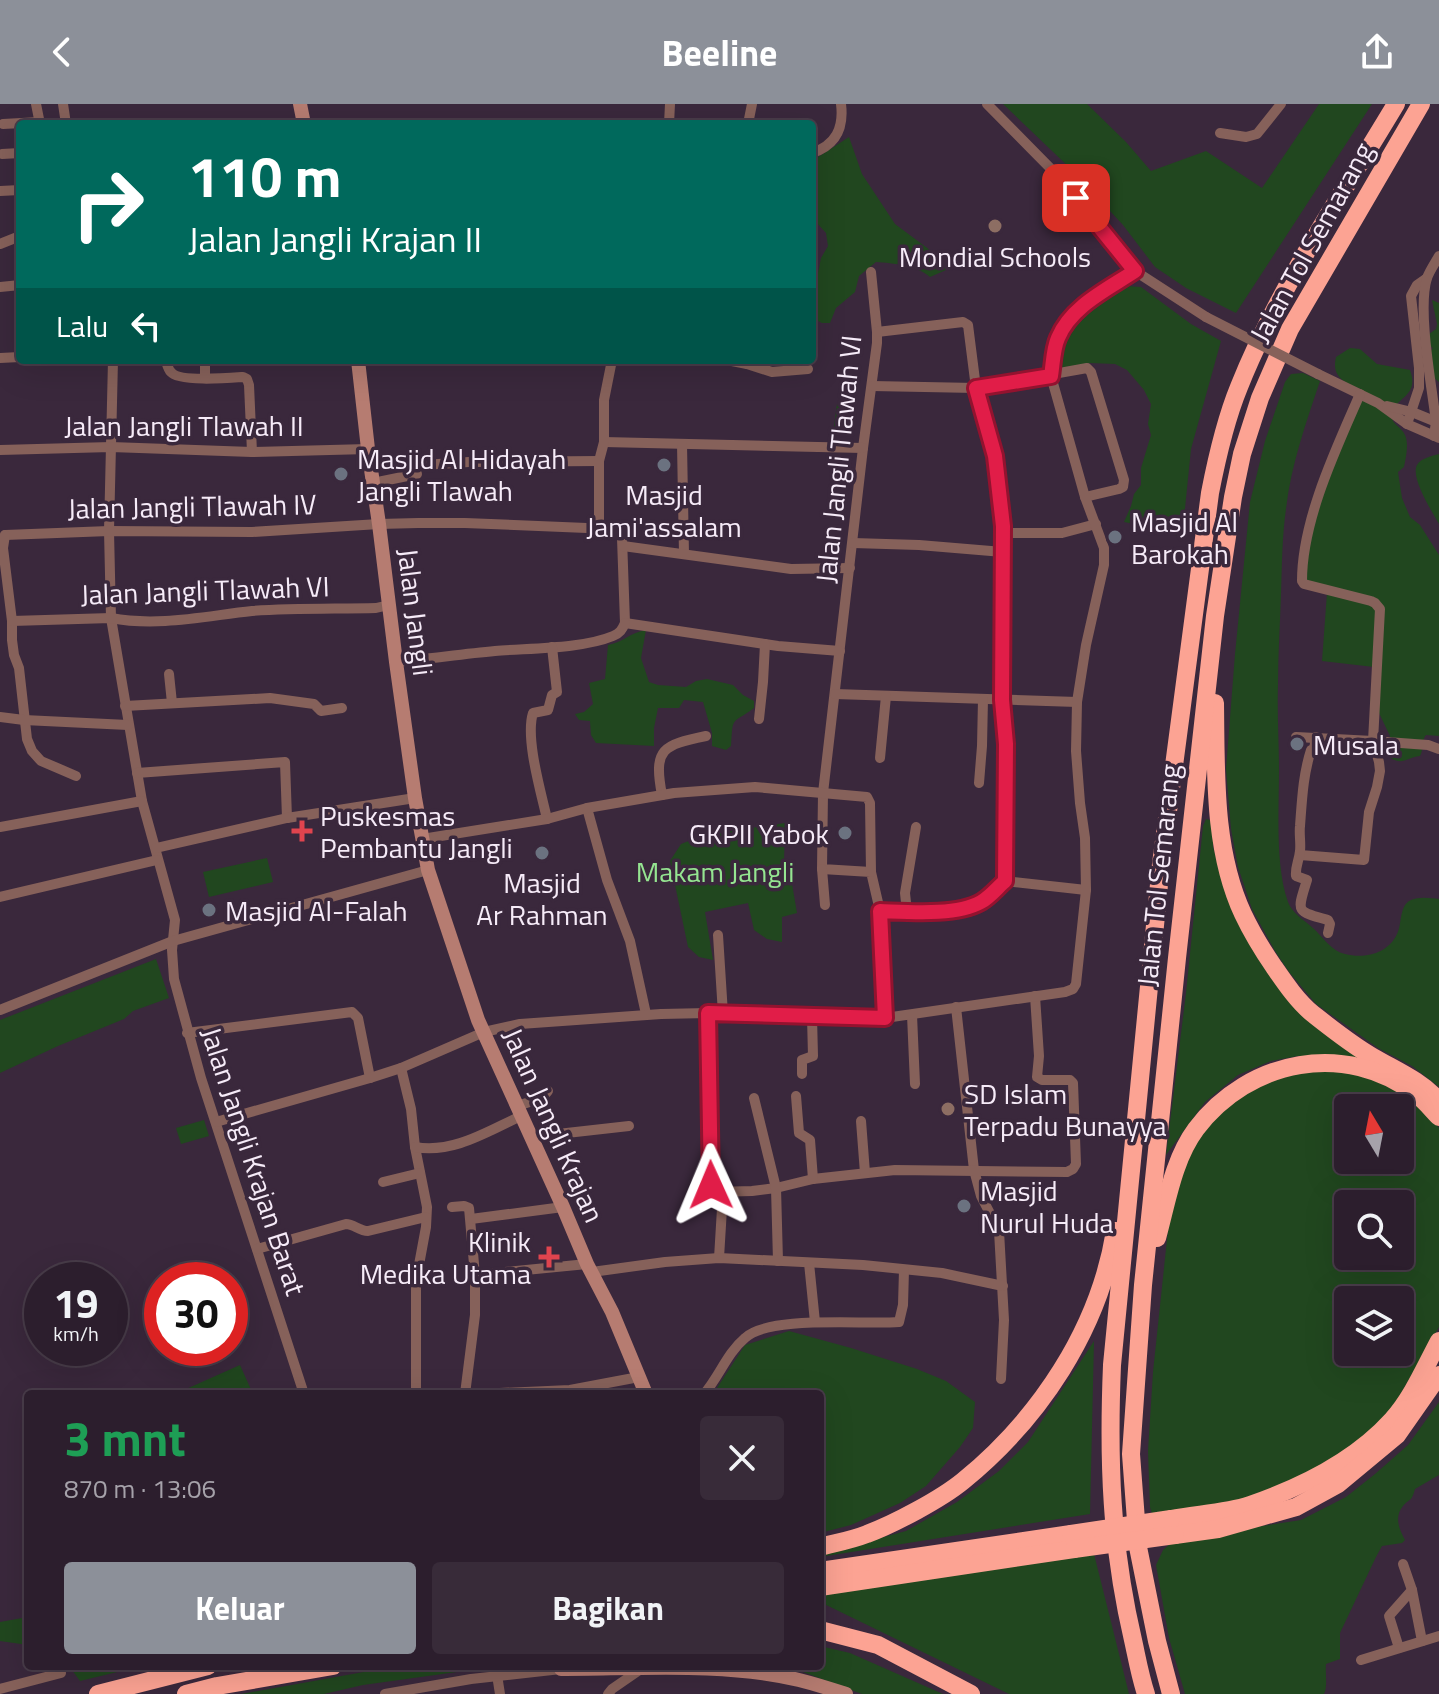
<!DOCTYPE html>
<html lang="id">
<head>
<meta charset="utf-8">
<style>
  :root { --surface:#2c1e2d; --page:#382b39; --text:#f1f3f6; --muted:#a6a2aa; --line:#483c49; --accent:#8c9099 }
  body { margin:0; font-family:"Titillium Web",sans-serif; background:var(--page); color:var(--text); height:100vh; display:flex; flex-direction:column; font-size:30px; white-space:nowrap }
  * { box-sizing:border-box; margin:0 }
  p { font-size:26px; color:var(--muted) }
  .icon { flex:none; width:44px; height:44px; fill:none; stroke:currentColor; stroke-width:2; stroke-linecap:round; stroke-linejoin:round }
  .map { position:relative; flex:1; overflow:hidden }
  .sheet { position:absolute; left:24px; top:1286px; width:800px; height:280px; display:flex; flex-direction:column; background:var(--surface); border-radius:8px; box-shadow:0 8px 32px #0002,0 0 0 2px var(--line) }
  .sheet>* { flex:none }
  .hud { position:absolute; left:16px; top:16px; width:800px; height:244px; border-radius:8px; box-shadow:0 8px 32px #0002,0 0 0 2px var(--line); background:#00695c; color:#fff; overflow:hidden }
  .needle { width:52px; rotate:350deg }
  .controls { position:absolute; left:1334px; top:990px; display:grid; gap:16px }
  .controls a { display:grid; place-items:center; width:80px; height:80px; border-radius:8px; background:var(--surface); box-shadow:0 8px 32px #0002,0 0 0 2px var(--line); font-size:40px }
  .speed { position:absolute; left:24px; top:1158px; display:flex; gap:16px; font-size:40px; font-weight:700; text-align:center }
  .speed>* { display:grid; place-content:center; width:104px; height:104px; border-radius:50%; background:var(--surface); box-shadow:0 8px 32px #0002,0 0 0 2px var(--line); line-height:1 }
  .speed small { font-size:20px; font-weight:400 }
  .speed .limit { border:12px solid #d22; background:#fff; color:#111 }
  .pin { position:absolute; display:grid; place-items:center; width:68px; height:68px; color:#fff; margin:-34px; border-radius:16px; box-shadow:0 4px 12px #0006 }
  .me { position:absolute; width:88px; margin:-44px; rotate:359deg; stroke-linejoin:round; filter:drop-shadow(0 0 6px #0008) }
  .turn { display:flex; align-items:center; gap:28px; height:168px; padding:0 40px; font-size:36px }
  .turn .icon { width:104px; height:104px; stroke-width:2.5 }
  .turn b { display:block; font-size:56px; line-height:68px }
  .then { display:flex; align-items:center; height:76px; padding:0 40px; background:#0003; gap:16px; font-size:30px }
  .round { display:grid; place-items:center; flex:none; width:84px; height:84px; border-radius:8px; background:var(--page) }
  .summary { display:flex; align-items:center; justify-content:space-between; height:136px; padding:0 40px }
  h1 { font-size:48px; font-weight:700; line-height:60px; color:#1e9e55 }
  .cta { display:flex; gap:16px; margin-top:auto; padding:16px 40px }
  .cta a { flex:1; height:92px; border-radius:8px; background:var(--accent); color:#fff; font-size:32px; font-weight:700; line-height:92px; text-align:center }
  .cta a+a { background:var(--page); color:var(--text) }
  header { display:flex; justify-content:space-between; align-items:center; height:104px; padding:0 40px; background:var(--accent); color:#fff; font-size:36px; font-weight:700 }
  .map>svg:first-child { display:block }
  .green { fill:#21471f; fill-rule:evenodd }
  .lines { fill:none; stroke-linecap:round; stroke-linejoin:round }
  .street { stroke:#86615a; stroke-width:10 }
  .secondary { stroke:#b67c71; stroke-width:14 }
  .highway { stroke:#fca393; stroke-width:18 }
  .street-bridge { stroke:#86615a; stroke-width:10 }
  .highway-bridge { stroke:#fca393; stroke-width:18 }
  .route-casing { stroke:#92132f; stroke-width:20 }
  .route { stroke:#e11d48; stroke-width:14 }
  .education-dot { fill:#8d6e63; stroke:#3a283c; stroke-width:3 }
  .worship-dot { fill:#6b7280; stroke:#3a283c; stroke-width:3 }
  .health-dot { fill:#e0444e; stroke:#3a283c; stroke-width:3 }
  .labels { text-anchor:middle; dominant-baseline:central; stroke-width:7; stroke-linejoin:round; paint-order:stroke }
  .street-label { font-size:28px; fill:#f6ebf8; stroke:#3a283c }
  .poi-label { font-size:28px; fill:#f6ebf8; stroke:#3a283c; text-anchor:start }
  .park-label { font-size:28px; fill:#95e591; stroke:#3a283c }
</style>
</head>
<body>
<header><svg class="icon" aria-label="back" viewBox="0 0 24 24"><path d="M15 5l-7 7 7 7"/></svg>Beeline<svg class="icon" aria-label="share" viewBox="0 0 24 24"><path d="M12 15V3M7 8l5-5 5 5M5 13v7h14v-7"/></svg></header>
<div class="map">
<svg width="1439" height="1590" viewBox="0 0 1439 1590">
  <rect width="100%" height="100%" fill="#3a283c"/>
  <g class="green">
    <polygon points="1003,0 1087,0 1126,38 1151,67 1206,47 1262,84 1319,0 1372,0 1236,209 1186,184 1155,163 1123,121 1074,68"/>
    <path d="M849 33 862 70 895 120 942 155 946 166 930 173C918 162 893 159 876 158L859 172 855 188 836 204 830 219H822L812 214V179L818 169 821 154 828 142 826 129 815 117H812V57Z"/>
    <path d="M1125 182 1141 183 1191 220 1221 237 1191 345 1182 434 1161 425 1124 418 1131 402 1134 390 1141 381V364L1151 331 1148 320 1151 300 1144 286 1127 266 1115 260 1090 259 1059 264C1061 224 1097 203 1125 182Z"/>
    <polygon points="1432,196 1439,199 1439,278 1433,273 1430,247 1433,244 1429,242 1429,230 1436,225 1437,220"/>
    <path d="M1350 244 1360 245 1377 260 1410 266C1420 293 1395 293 1392 310 1390 320 1401 322 1405 331 1409 340 1406 353 1404 363L1398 368 1402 394 1410 413 1420 421 1439 451V632L1426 631C1421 637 1424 645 1420 652 1405 654 1403 662 1389 653L1390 632 1379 609 1370 600 1374 563 1322 557 1327 489 1304 474 1309 432 1324 379 1361 291V285C1345 279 1331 273 1336 253Z"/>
    <path d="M1303 269 1320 277C1306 319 1291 361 1286 405 1282 433 1282 462 1281 490 1280 520 1278 551 1278 581 1277 609 1279 637 1279 666 1279 705 1275 762 1288 798 1292 809 1304 816 1313 824 1323 833 1331 847 1345 850 1364 855 1388 850 1397 830 1402 821 1399 804 1409 797 1417 792 1431 794 1439 795V983L1412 962 1378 944 1316 900 1289 868 1275 847 1252 805 1238 763 1231 725 1226 665 1235 550 1250 398 1265 337 1285 278 1291 270Z"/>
    <polygon points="837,300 851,302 847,331 833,329"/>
    <path d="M1439 350V420C1433 409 1410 374 1417 361 1421 354 1432 352 1439 350Z"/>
    <path d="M646 526 641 554 649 578 658 581 686 583 696 577 707 575 733 581 743 591 754 597V604C731 621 733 611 731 642L726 646 712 642V629L703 598 684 596 679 604H658L654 624V642L596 639 591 631 590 617 579 616 575 610 584 608 593 600 589 579 605 575 608 541C622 539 631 528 646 526Z"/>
    <polygon points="1206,715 1210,716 1214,720 1213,743 1232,806 1272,872 1374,958 1298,952 1271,957 1238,971 1205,998 1166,1051 1186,889 1203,722"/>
    <polygon points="785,719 784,758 790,768 797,809 782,813 782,838 767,835 754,826 748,799 705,808 713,856 699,853 688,843 670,757 681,740 704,731"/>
    <polygon points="267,754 273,778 209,793 203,768"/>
    <polygon points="156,855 169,894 133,907 124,915 58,942 0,969 0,916"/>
    <path d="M1335 965C1376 976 1415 985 1439 1024V1223L1388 1312 1358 1339 1313 1369 1246 1396 1152 1410 1150 1403 1148 1347 1153 1268 1170 1107 1184 1059 1200 1030 1226 1001 1282 970ZM1348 1004H1400V1056H1348ZM1348 1100H1400V1152H1348ZM1348 1196H1400V1248H1348Z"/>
    <polygon points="204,1016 209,1032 181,1040 176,1024"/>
    <polygon points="789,1227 851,1244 917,1265 946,1277 975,1298 973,1324 960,1343 926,1382 900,1399 851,1421 820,1429 820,1290 713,1290 745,1241"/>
    <polygon points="1094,1237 1090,1410 820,1453 820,1450 906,1427 957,1398 999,1367 1028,1338"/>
    <polygon points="240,1261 253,1290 175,1290"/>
    <path d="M1439 1298V1371L1415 1385C1411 1399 1411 1393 1403 1402 1394 1413 1399 1425 1405 1436L1402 1439 1382 1442 1376 1453 1340 1529V1555L1326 1560C1325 1570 1328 1582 1324 1590H1185L1169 1534 1156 1461 1163 1446 1171 1439 1242 1425 1301 1416 1346 1393 1375 1370 1408 1341Z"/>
    <polygon points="1094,1450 1129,1590 1009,1590 820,1498 820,1489"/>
    <polygon points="28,1513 28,1541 0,1537 0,1518"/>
    <polygon points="820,1542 850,1549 943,1590 862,1590 787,1562 820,1562"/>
    <polygon points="69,1562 142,1562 80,1577"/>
    <polygon points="397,1562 500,1562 363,1581 324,1590 241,1590"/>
  </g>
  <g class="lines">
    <g class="street">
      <polyline points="36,0 40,20"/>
      <polyline points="63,0 66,20"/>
      <polyline points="987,0 1056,70 1135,167 1206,213"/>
      <polyline points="3,20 40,18"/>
      <polyline points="669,20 670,0"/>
      <polyline points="748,20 752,0"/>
      <polyline points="1220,29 1246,33 1257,30 1281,0"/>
      <path d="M812 49C836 41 844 24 841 0"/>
      <polyline points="2,50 20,49"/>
      <polyline points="0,87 20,86"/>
      <polyline points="0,140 20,132"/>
      <polyline points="871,168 877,228 877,239 863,344 823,689 822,765 871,768 880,807 885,914"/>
      <polyline points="0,183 20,181"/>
      <path d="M877 228 963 218 968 221 976 284 995 352 1003 422 1002 596 1006 640 1005 777C997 784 990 793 981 798 955 812 909 808 880 807"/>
      <polyline points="0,254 20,253"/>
      <polyline points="113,256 109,427 111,514 142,697 175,816 172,846 174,875 201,974 304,1290"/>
      <path d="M166 256C166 258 169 267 171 268 178 278 229 274 243 273L247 275 249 281 252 348"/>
      <polyline points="727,256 747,260 750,256"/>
      <polyline points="747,260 772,268 808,265"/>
      <polyline points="1318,270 1378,299 1407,320 1439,334"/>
      <polyline points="205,274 205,256"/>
      <polyline points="872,282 976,284 1087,264 1091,268 1124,376 1123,383 1119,385 1085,393"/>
      <path d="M1360 290C1336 345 1302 416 1302 477L1304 480 1371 497 1375 499 1380 505 1373 637 1428 641 1439 645"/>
      <polyline points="1387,302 1412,308 1439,319"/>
      <polyline points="1407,320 1419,284 1419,264 1411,192 1417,181 1427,174"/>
      <path d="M1434 332 1436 318C1432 283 1417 206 1427 174 1430 166 1435 159 1439 152"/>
      <polyline points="604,338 863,344"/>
      <polyline points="682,340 684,450"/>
      <polyline points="0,346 111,343 252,348 368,345"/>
      <polyline points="423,361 469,358 599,357"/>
      <polyline points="373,379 417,370"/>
      <polyline points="599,423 599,357 604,338 604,296 612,256"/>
      <polyline points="1003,429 1062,429 1096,420"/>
      <polyline points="5,431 109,427 252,428 379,420 418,419 465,419 611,425 618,427 622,434 625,519"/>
      <polyline points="5,431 3,444 12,517 12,536 14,551 19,564 27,635 32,647 41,657 76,672"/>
      <polyline points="853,439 919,441 1003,448"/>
      <polyline points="623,442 791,465 850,464"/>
      <path d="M12 517 111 514C158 523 205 512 252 507 293 504 335 505 376 504L389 501"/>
      <polyline points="625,519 778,542 840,547"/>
      <path d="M396 558C429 555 462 550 495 547 529 544 582 545 613 532 620 529 622 526 625 519"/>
      <polyline points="169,570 172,599"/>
      <polyline points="835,590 1077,598"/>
      <polyline points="125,602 270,594 314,600 321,607 342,604"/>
      <polyline points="0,613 24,616 128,621"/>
      <polyline points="759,615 763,578 765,540"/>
      <polyline points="1296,633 1373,637 1379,658 1380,667 1377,683 1369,708 1364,756 1300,751"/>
      <path d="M1316 633 1314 645 1311 646C1303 671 1302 696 1300 722 1299 730 1301 739 1300 747 1299 757 1295 763 1296 772L1307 776C1297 808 1295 807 1328 816L1330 820 1328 829"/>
      <polyline points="880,654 886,592"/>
      <polyline points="137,669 285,658 287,714"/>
      <polyline points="979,679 982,642 983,595"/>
      <path d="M662 691C653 644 663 641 706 632"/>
      <polyline points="587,704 607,776 630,837 646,910"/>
      <path d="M547 715C541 688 525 634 533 609L548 606 552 591 557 588 552 543"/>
      <polyline points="0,723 142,697"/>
      <polyline points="422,735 547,715 587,704 674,689 755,683 867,693 870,699 871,768"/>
      <polyline points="156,744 287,714 415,694"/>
      <polyline points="822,765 825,801"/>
      <polyline points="1005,777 1086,786"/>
      <polyline points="0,793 157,756"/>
      <polyline points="907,808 905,789 916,723"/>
      <polyline points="718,831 723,910"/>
      <polyline points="956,903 974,1066 981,1092 999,1127 1004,1216 1001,1275"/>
      <polyline points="0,906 173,837 428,766"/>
      <polyline points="708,909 711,1085 715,1088 752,1087 776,1084 813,1075 895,1066 1067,1068 1073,1065 1076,1060 1073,979 1070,976 1042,976 1037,973 1039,952 1035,892"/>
      <polyline points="912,911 915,980"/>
      <polyline points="187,929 352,908 358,914 370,974"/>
      <polyline points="401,964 411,1005 415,1043 427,1103 426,1123 416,1177 416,1290"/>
      <polyline points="802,970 802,956 813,952 812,913"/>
      <polyline points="796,992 799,1029 810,1036 813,1075"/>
      <polyline points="754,994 776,1084 778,1157"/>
      <polyline points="517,1002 542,994 548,987"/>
      <polyline points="861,1017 865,1069"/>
      <polyline points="216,1018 370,974 401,964 484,928 520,920 661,910 708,909 885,914 1065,888 1073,885 1076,880 1086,786 1085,734 1080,699 1076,647 1077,598 1086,541 1104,461 1104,444 1085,393 1051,272 1058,234 1070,216 1083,202 1135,167"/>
      <polyline points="531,1033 629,1022"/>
      <path d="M415 1043C453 1050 488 1027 521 1012"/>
      <polyline points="383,1078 420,1069"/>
      <polyline points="452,1103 464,1102 469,1104 475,1171 475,1211 465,1290"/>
      <polyline points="471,1115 563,1103"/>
      <path d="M257 1145 346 1120C354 1120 359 1127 368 1127L426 1113"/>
      <polyline points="719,1154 723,1088"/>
      <polyline points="809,1159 815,1218"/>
      <polyline points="592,1168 665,1158 719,1154 863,1161 942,1169 1003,1182"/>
      <polyline points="475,1171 587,1160"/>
      <polyline points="478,1290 570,1286 639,1273"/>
      <path d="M704 1290C719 1273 727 1249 745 1234 769 1211 864 1221 899 1218L903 1201 904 1166"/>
      <polyline points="1403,1460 1412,1486 1422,1537"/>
      <polyline points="1399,1544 1389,1512 1412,1486"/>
      <polyline points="1361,1556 1439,1532"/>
      <polyline points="497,1571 500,1590"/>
      <polyline points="0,1585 61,1569"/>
      <polyline points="385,1590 471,1575 561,1565"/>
      <polyline points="608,1590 612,1585 641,1565"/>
    </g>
    <g class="secondary">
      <polyline points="300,0 304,20"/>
      <polyline points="358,256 368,345 379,420 396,558 415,694 428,766 478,916 563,1103 587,1160 612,1208 646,1290"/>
      <path d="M561 1562V1565C636 1565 726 1558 799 1576 815 1580 831 1585 846 1590"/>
    </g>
    <g class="highway">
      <path d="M1215 599C1216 669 1213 746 1243 810 1252 829 1263 847 1274 863 1285 879 1298 898 1313 910 1332 925 1352 941 1373 953 1397 967 1420 976 1439 997"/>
      <path d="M1157 1134C1167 1098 1173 1056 1196 1025 1249 955 1346 936 1417 991 1425 997 1432 1006 1439 1013"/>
      <path d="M1171 1415C1197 1410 1226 1409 1250 1401 1302 1383 1355 1357 1392 1316 1412 1294 1425 1263 1439 1237"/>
      <polyline points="1175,1431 1218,1425 1296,1403 1338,1380 1397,1331 1439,1271"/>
      <path d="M820 1443C835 1439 852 1436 867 1430 894 1420 941 1395 963 1377 1039 1315 1099 1226 1115 1127"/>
      <polyline points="820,1467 1071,1430"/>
      <polyline points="820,1483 1074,1445"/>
      <polyline points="820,1526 878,1541 971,1590"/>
      <polyline points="98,1590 208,1562"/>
      <polyline points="186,1590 217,1582 333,1562"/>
      <path d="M1146 1590C1140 1572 1137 1554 1133 1536 1111 1442 1108 1357 1112 1261L1161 760 1210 389C1217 353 1225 317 1239 283 1279 183 1341 92 1396 0"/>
      <polyline points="1171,1590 1157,1537 1138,1443 1131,1350 1143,1181 1177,854 1215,512 1233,393 1242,350 1260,294 1290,225 1421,0"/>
    </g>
    <polyline class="street-bridge" points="1206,213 1318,270"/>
    <g class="highway-bridge">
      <polyline points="1071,1430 1171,1415"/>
      <polyline points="1074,1445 1175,1431"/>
    </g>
  </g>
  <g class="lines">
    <defs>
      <path id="route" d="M711 1081 708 909 885 914 880 807C909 808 956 812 981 798 990 793 997 784 1005 777L1006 640 1002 596 1003 422 995 352 976 284 1051 272C1053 260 1053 245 1058 234 1071 202 1108 185 1135 167L1076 94"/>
    </defs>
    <use href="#route" class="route-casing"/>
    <use href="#route" class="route"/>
  </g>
  <g class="education-dot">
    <circle cx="995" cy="122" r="8"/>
    <circle cx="948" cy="1005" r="8"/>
  </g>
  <g class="worship-dot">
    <circle cx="664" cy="361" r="8"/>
    <circle cx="341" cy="370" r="8"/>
    <circle cx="1115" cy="433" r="8"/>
    <circle cx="1297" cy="640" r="8"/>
    <circle cx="845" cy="729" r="8"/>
    <circle cx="542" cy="749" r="8"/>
    <circle cx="209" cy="806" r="8"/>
    <circle cx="964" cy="1102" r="8"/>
  </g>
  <g class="health-dot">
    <path d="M298 715h8v8h8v8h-8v8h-8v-8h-8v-8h8z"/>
    <path d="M545 1141h8v8h8v8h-8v8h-8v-8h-8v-8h8z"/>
  </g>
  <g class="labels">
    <g class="street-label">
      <text transform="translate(1311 138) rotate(-61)">Jalan Tol Semarang</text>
      <text x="184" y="321">Jalan Jangli Tlawah II</text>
      <text transform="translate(838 355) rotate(-84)">Jalan Jangli Tlawah VI</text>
      <text transform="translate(192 402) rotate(-1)">Jalan Jangli Tlawah IV</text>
      <text transform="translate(205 486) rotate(-2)">Jalan Jangli Tlawah VI</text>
      <text transform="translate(416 508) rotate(83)">Jalan Jangli</text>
      <text transform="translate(1158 771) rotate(-84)">Jalan Tol Semarang</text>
      <text transform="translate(554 1021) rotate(66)">Jalan Jangli Krajan</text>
      <text transform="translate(254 1057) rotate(72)">Jalan Jangli Krajan Barat</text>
    </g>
    <g class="poi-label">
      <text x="995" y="152" text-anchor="middle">Mondial Schools</text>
      <text x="357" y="354">Masjid Al Hidayah<tspan x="357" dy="32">Jangli Tlawah</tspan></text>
      <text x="664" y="390" text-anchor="middle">Masjid<tspan x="664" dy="32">Jami'assalam</tspan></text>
      <text x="1131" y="417">Masjid Al<tspan x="1131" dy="32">Barokah</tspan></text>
      <text x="1313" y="640">Musala</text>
      <text x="320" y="711">Puskesmas<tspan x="320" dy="32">Pembantu Jangli</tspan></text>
      <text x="829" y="729" text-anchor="end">GKPII Yabok</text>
      <text x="542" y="778" text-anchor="middle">Masjid<tspan x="542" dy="32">Ar Rahman</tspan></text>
      <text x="225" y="806">Masjid Al-Falah</text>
      <text x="964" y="989">SD Islam<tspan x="964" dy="32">Terpadu Bunayya</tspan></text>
      <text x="980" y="1086">Masjid<tspan x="980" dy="32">Nurul Huda</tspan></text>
      <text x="531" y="1137" text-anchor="end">Klinik<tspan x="531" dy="32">Medika Utama</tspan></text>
    </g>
    <g class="park-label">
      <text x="715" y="767">Makam Jangli</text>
    </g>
  </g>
</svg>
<div class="controls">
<a><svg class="needle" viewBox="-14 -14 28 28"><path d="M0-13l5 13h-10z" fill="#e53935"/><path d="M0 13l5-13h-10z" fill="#a6a2aa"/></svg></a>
<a><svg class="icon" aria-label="search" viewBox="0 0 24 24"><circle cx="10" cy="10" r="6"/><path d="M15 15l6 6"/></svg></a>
<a><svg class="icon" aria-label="layers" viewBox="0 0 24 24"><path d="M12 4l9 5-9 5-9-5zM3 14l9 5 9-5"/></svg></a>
</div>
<div class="speed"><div>19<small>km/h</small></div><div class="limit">30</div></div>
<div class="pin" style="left:1076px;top:94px;background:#d93025"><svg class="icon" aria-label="arrive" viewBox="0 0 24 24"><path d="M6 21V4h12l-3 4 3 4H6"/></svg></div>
<svg class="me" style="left:711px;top:1081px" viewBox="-20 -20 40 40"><path d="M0-17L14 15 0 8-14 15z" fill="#e11d48" stroke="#fff" stroke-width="4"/></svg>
<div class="hud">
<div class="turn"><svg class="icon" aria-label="right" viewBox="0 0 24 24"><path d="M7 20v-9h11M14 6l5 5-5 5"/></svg><div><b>110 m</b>Jalan Jangli Krajan II</div></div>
<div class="then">Lalu<svg class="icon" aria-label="left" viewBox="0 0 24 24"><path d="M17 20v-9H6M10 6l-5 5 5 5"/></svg></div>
</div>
<section class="sheet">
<div class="summary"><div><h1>3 mnt</h1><p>870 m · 13:06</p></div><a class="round"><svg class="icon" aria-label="close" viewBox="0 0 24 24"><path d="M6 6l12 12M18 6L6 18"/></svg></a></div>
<div class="cta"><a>Keluar</a><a>Bagikan</a></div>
</section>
</div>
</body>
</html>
